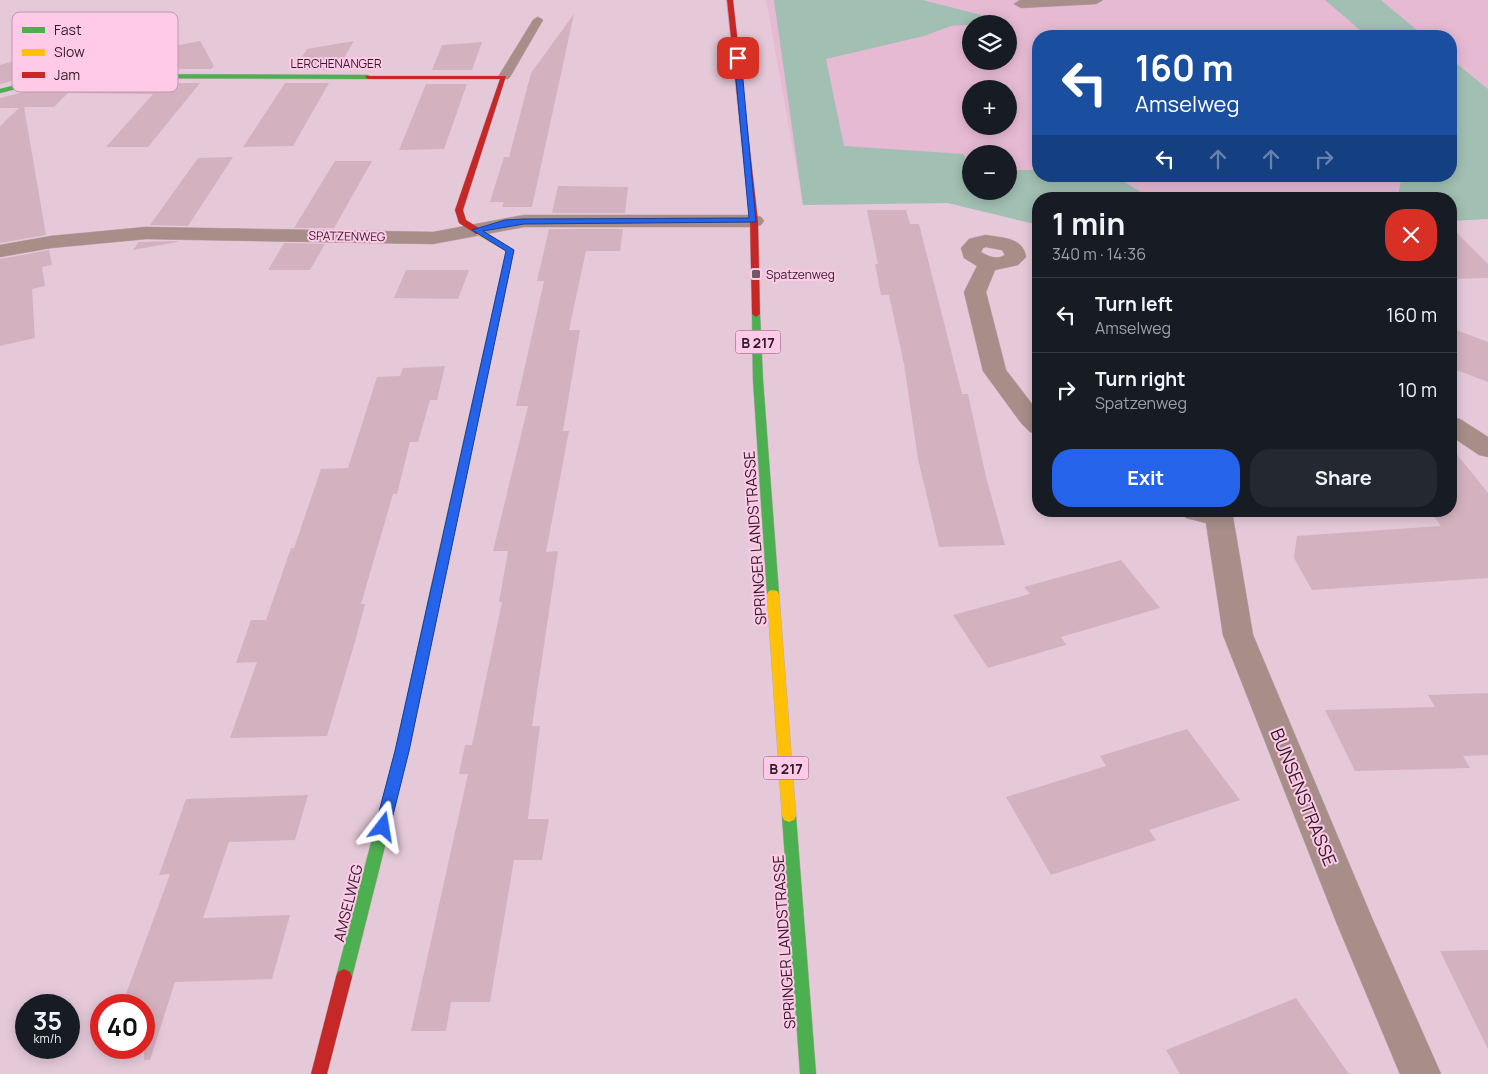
<!DOCTYPE html>
<html lang="en">
<head>
<meta charset="utf-8">
<style>
  :root { --surface:#171b24; --page:#242831; --text:#f1f3f6; --muted:#9ea1a6; --line:#363941; --accent:#2563eb }
  body { margin:0; font-family:Manrope,sans-serif; background:var(--page); color:var(--text); height:100vh; display:flex; flex-direction:column; font-size:19px; white-space:nowrap }
  * { box-sizing:border-box; margin:0 }
  p { font-size:16px; color:var(--muted) }
  .icon { flex:none; width:28px; height:28px; fill:none; stroke:currentColor; stroke-width:2; stroke-linecap:round; stroke-linejoin:round }
  .map { position:relative; flex:1; overflow:hidden }
  .sheet { position:absolute; left:1032px; top:192px; width:425px; height:325px; display:flex; flex-direction:column; background:var(--surface); border-radius:20px; box-shadow:0 2px 12px #0003 }
  .sheet>* { flex:none }
  .banner { position:absolute; left:1032px; top:30px; width:425px; height:152px; border-radius:20px; box-shadow:0 2px 12px #0003; background:#1a4fa0; color:#fff; overflow:hidden }
  .fabs { position:absolute; left:962px; top:15px; display:grid; gap:10px }
  .fabs a { display:grid; place-items:center; width:55px; height:55px; border-radius:50%; background:var(--surface); box-shadow:0 2px 12px #0003; font-size:25px }
  .speed { position:absolute; left:15px; top:994px; display:flex; gap:10px; font-size:25px; font-weight:700; text-align:center }
  .speed>* { display:grid; place-content:center; width:65px; height:65px; border-radius:50%; background:var(--surface); box-shadow:0 2px 12px #0003; line-height:1 }
  .speed small { font-size:12px; font-weight:400 }
  .speed .limit { border:8px solid #d22; background:#fff; color:#111 }
  .pin { position:absolute; display:grid; place-items:center; width:42px; height:42px; color:#fff; margin:-21px; border-radius:10px; box-shadow:0 2px 8px #0006 }
  .me { position:absolute; width:55px; margin:-28px; rotate:14deg; stroke-linejoin:round; filter:drop-shadow(0 0 4px #0008) }
  .turn { display:flex; align-items:center; gap:18px; height:105px; padding:0 20px; font-size:22px }
  .turn .icon { width:65px; height:65px; stroke-width:2.5 }
  .turn b { display:block; font-size:35px; line-height:42px }
  .lanes { display:flex; align-items:center; height:48px; padding:0 20px; background:#0003; justify-content:center; gap:25px; direction:ltr }
  .lanes .off { opacity:.35 }
  .round { display:grid; place-items:center; flex:none; width:52px; height:52px; border-radius:20px; background:var(--page) }
  .headline { display:flex; align-items:center; justify-content:space-between; height:85px; padding:0 20px }
  h1 { font-size:30px; font-weight:700; line-height:38px }
  .action { display:flex; gap:10px; margin-top:auto; padding:10px 20px }
  .action a { flex:1; height:58px; border-radius:20px; background:var(--accent); color:#fff; font-size:20px; font-weight:700; line-height:58px; text-align:center }
  .action a+a { background:var(--page); color:var(--text) }
  ul { padding:0; list-style:none }
  li { display:flex; align-items:center; gap:15px; height:75px; padding:0 20px; border-top:1px solid var(--line) }
  li div { flex:1 }
  li b { display:block; font-size:19px }
  li em { font-style:normal }
  .map>svg:first-child { display:block }
  .built { fill:#e7bad4; fill-rule:evenodd }
  .green { fill:#a1bfb2 }
  .building { fill:#d4b1bf }
  .lines { fill:none; stroke-linecap:round; stroke-linejoin:round }
  .lane-casing { stroke:#bea9b4; stroke-width:1 }
  .street-casing { stroke:#bea9b4; stroke-width:1 }
  .fast-casing { stroke:#bea9b4; stroke-width:1 }
  .slow-casing { stroke:#bea9b4; stroke-width:1 }
  .jam-casing { stroke:#bea9b4; stroke-width:1 }
  .lane { fill:#a78e88; fill-rule:evenodd }
  .street { fill:#a78e88; fill-rule:evenodd }
  .fast { fill:#4caf50; fill-rule:evenodd }
  .slow { fill:#ffc107; fill-rule:evenodd }
  .jam { fill:#c62828; fill-rule:evenodd }
  .route { fill:#2563eb; stroke:#184099 }
  .poi-dot { fill:#6e5865; stroke:#ffcae8; stroke-width:2 }
  .labels { text-anchor:middle; dominant-baseline:central; stroke-width:4; stroke-linejoin:round; paint-order:stroke }
  .far-street-label { font-size:12px; fill:#2e1b26; stroke:#ffcae8 }
  .far-poi-label { font-size:12px; fill:#2e1b26; stroke:#ffcae8; text-anchor:start }
  .shield { fill:#ffcae8; stroke:#6d5060; stroke-width:1 }
  .shield-label { font-size:14px; font-weight:bold; fill:#2e1b26 }
  .street-label { font-size:15px; fill:#2e1b26; stroke:#ffcae8 }
  .near-street-label { font-size:18px; fill:#2e1b26; stroke:#ffcae8 }
  .key { fill:#ffcae8; stroke:#c096ae; stroke-width:1 }
  .key-label { font-size:14px; fill:#2e1b26 }
</style>
</head>
<body>
<div class="map">
<svg width="1488" height="1074" viewBox="0 0 1488 1074">
  <rect width="100%" height="100%" fill="#e5c9d9"/>
  <g class="built">
    <path d="M766 0H1325L1367 36H1039V176H1402L1397 199H1039V225L948 203 803 205ZM971 24H1009V61H971ZM971 89H1009V126H971ZM971 154H1009V191H971Z"/>
    <polygon points="1381,0 1488,0 1488,89 1451,59 1451,36 1424,36"/>
  </g>
  <g class="green">
    <polygon points="774,0 923,0 985,16 982,24 951,26 924,36 826,59 844,146 964,154 969,170 971,170 971,191 1009,191 1009,170 1039,170 1039,176 1115,176 1152,199 1039,199 1039,225 948,203 803,205"/>
    <polygon points="1325,0 1381,0 1424,36 1367,36"/>
    <polygon points="1451,59 1488,89 1488,219 1451,221 1451,199 1397,199 1402,176 1451,176"/>
  </g>
  <g class="building">
    <polygon points="574,14 532,207 502,207 504,202 490,202 504,157 509,157 531,73"/>
    <polygon points="200,41 214,66 211,69 79,69 48,72 0,84 0,65 38,54 48,59 121,42 134,54"/>
    <polygon points="354,41 337,70 294,70 307,49"/>
    <polygon points="482,42 472,70 432,70 442,45"/>
    <polygon points="79,83 200,83 148,147 106,147 153,94 68,93 54,107 24,107 46,235 0,243 0,126 19,108 0,108 0,98 48,86"/>
    <polygon points="285,83 329,83 293,146 243,147"/>
    <polygon points="426,84 467,84 444,149 399,150"/>
    <polygon points="233,157 188,226 150,225 198,158"/>
    <polygon points="335,161 372,161 334,228 294,228"/>
    <polygon points="558,186 628,187 625,213 552,213"/>
    <polygon points="867,210 906,210 910,224 919,224 962,394 968,394 986,477 1005,545 939,547 918,459 904,364 889,295 881,295 875,264 878,264"/>
    <polygon points="1451,227 1488,264 1488,278 1451,279"/>
    <polygon points="549,229 623,229 620,251 586,251 569,330 580,330 563,431 569,431 546,552 558,551 532,726 540,726 528,819 549,819 542,860 514,860 490,1002 451,1002 446,1031 411,1031 468,774 459,774 465,745 472,745 502,602 499,602 508,551 493,551 528,406 516,406 544,281 537,281"/>
    <polygon points="178,241 177,242 133,250 139,242"/>
    <polygon points="284,243 325,244 310,270 268,270"/>
    <polygon points="49,250 52,265 42,267 45,286 32,289 35,338 0,346 0,259"/>
    <polygon points="406,270 469,270 458,299 394,298"/>
    <polygon points="1451,328 1488,342 1488,382 1451,368"/>
    <polygon points="445,366 437,400 430,400 418,442 410,442 397,494 393,494 361,604 365,604 356,638 327,736 230,738 257,662 236,663 251,620 266,620 291,548 294,548 321,469 348,468 377,377 400,376 403,368"/>
    <polygon points="1451,447 1488,493 1488,578 1312,590 1294,558 1297,536 1441,526 1430,511 1451,511"/>
    <polygon points="1121,560 1160,608 1061,637 1066,645 988,668 953,615 1030,594 1024,587"/>
    <polygon points="1488,693 1488,755 1463,756 1470,768 1355,771 1325,710 1435,707 1428,695"/>
    <polygon points="1187,729 1240,800 1149,830 1156,840 1051,875 1006,797 1106,766 1100,756"/>
    <polygon points="308,795 295,840 229,842 203,918 290,915 272,979 175,982 150,1060 144,1060 144,1005 122,1005 170,874 159,875 186,799"/>
    <polygon points="1488,950 1488,1049 1440,951"/>
    <polygon points="1296,998 1349,1074 1180,1074 1166,1050"/>
  </g>
  <g class="lines">
    <defs>
      <polygon id="lane" points="538,17 543,20 510,77 508,79 500,79 498,77 533,20"/>
      <g id="street">
        <polygon points="1020,0 1103,0 1096,4 1021,8 1014,4"/>
        <polygon points="524,215 754,215 761,217 764,221 761,225 754,227 524,227 433,244 146,239 51,248 0,257 0,245 51,236 146,227 433,232"/>
        <path d="M986 235C1002 238 1023 237 1026 257L1018 265 995 270 986 292 1006 370 1039 413V434L1030 432 1021 423 983 371 964 292 977 266 964 258 961 248 969 239ZM986 247 1002 250 1005 255C997 260 989 257 981 252L983 248Z"/>
        <polygon points="1451,417 1460,419 1488,437 1488,457 1479,455 1451,436"/>
        <polygon points="1182,511 1233,511 1233,517 1253,635 1372,918 1441,1074 1400,1074 1337,924 1223,635 1206,523 1186,518"/>
      </g>
      <g id="fast">
        <polygon points="79,74 368,75 371,77 368,79 79,78 48,81 0,93 0,89 48,77"/>
        <polygon points="756,311 760,314 763,380 779,594 777,597 769,597 767,594 753,380 752,314"/>
        <polygon points="438,578 442,579 444,582 409,751 352,977 350,982 344,985 338,982 336,977 395,751 432,582 434,579"/>
        <polygon points="789,810 794,812 796,816 816,1074 800,1074 782,816 784,812"/>
      </g>
      <g id="slow">
        <polygon points="476,230 482,230 514,250 444,582 442,585 434,585 432,582 506,251 476,234"/>
        <polygon points="773,590 777,591 779,594 796,816 794,820 789,822 784,820 782,816 767,594 769,591"/>
      </g>
      <g id="jam">
        <polygon points="727,0 733,0 758,221 760,314 756,317 752,314 750,221"/>
        <polygon points="366,76 506,76 463,210 466,220 482,230 482,234 476,234 459,223 455,210 500,79 368,79 365,77"/>
        <polygon points="344,969 350,972 352,977 327,1074 311,1074 336,977 338,972"/>
      </g>
    </defs>
    <use href="#lane" class="lane-casing"/>
    <use href="#street" class="street-casing"/>
    <use href="#fast" class="fast-casing"/>
    <use href="#slow" class="slow-casing"/>
    <use href="#jam" class="jam-casing"/>
    <use href="#lane" class="lane"/>
    <use href="#street" class="street"/>
    <use href="#fast" class="fast"/>
    <use href="#slow" class="slow"/>
    <use href="#jam" class="jam"/>
  </g>
  <polygon class="route" points="738,56 741,58 756,222 524,224 483,231 514,250 409,751 390,827 388,831 383,833 378,831 375,827 395,751 506,251 472,230 505,220 524,219 749,218 734,58"/>
  <rect class="poi-dot" x="751" y="269" width="10" height="10" rx="2.5"/>
  <g class="labels">
    <g class="far-street-label">
      <text x="336" y="63">LERCHENANGER</text>
      <text transform="translate(347 236) rotate(1)">SPATZENWEG</text>
    </g>
    <g class="far-poi-label">
      <text x="766" y="274">Spatzenweg</text>
    </g>
    <g class="shield">
      <rect x="735.5" y="330.5" width="45" height="23" rx="4"/>
      <rect x="763.5" y="756.5" width="45" height="23" rx="4"/>
    </g>
    <g class="shield-label">
      <text x="758" y="342">B 217</text>
      <text x="786" y="768">B 217</text>
    </g>
    <g class="street-label">
      <text transform="translate(755 538) rotate(-94)">SPRINGER LANDSTRASSE</text>
      <text transform="translate(348 903) rotate(-76)">AMSELWEG</text>
      <text transform="translate(784 942) rotate(-94)">SPRINGER LANDSTRASSE</text>
    </g>
    <g class="near-street-label">
      <text transform="translate(1304 797) rotate(68)">BUNSENSTRASSE</text>
    </g>
  </g>
  <rect x="12" y="12" width="166" height="80" rx="8" class="key"/>
  <rect x="22" y="27" width="23" height="6" fill="#4caf50"/>
  <rect x="22" y="49" width="23" height="7" fill="#ffc107"/>
  <rect x="22" y="72" width="23" height="6" fill="#c62828"/>
  <g class="key-label">
    <text x="54" y="35">Fast</text>
    <text x="54" y="57">Slow</text>
    <text x="54" y="80">Jam</text>
  </g>
</svg>
<div class="fabs">
<a><svg class="icon" aria-label="layers" viewBox="0 0 24 24"><path d="M12 4l9 5-9 5-9-5zM3 14l9 5 9-5"/></svg></a>
<a>+</a>
<a>−</a>
</div>
<div class="speed"><div>35<small>km/h</small></div><div class="limit">40</div></div>
<div class="pin" style="left:738px;top:58px;background:#d93025"><svg class="icon" aria-label="arrive" viewBox="0 0 24 24"><path d="M6 21V4h12l-3 4 3 4H6"/></svg></div>
<svg class="me" style="left:383px;top:827px" viewBox="-20 -20 40 40"><path d="M0-17L14 15 0 8-14 15z" fill="#2563eb" stroke="#fff" stroke-width="4"/></svg>
<div class="banner">
<div class="turn"><svg class="icon" aria-label="left" viewBox="0 0 24 24"><path d="M17 20v-9H6M10 6l-5 5 5 5"/></svg><div><b>160 m</b>Amselweg</div></div>
<div class="lanes"><svg class="icon" aria-label="left" viewBox="0 0 24 24"><path d="M17 20v-9H6M10 6l-5 5 5 5"/></svg><svg class="icon off" aria-label="ahead" viewBox="0 0 24 24"><path d="M12 20V5M6 11l6-6 6 6"/></svg><svg class="icon off" aria-label="ahead" viewBox="0 0 24 24"><path d="M12 20V5M6 11l6-6 6 6"/></svg><svg class="icon off" aria-label="right" viewBox="0 0 24 24"><path d="M7 20v-9h11M14 6l5 5-5 5"/></svg></div>
</div>
<section class="sheet">
<div class="headline"><div><h1>1 min</h1><p>340 m · 14:36</p></div><a class="round" style="background:#d93025;color:#fff"><svg class="icon" aria-label="close" viewBox="0 0 24 24"><path d="M6 6l12 12M18 6L6 18"/></svg></a></div>
<ul>
<li><svg class="icon" aria-label="left" viewBox="0 0 24 24"><path d="M17 20v-9H6M10 6l-5 5 5 5"/></svg><div><b>Turn left</b><p>Amselweg</p></div><em>160 m</em></li>
<li><svg class="icon" aria-label="right" viewBox="0 0 24 24"><path d="M7 20v-9h11M14 6l5 5-5 5"/></svg><div><b>Turn right</b><p>Spatzenweg</p></div><em>10 m</em></li>
</ul>
<div class="action"><a>Exit</a><a>Share</a></div>
</section>
</div>
</body>
</html>
